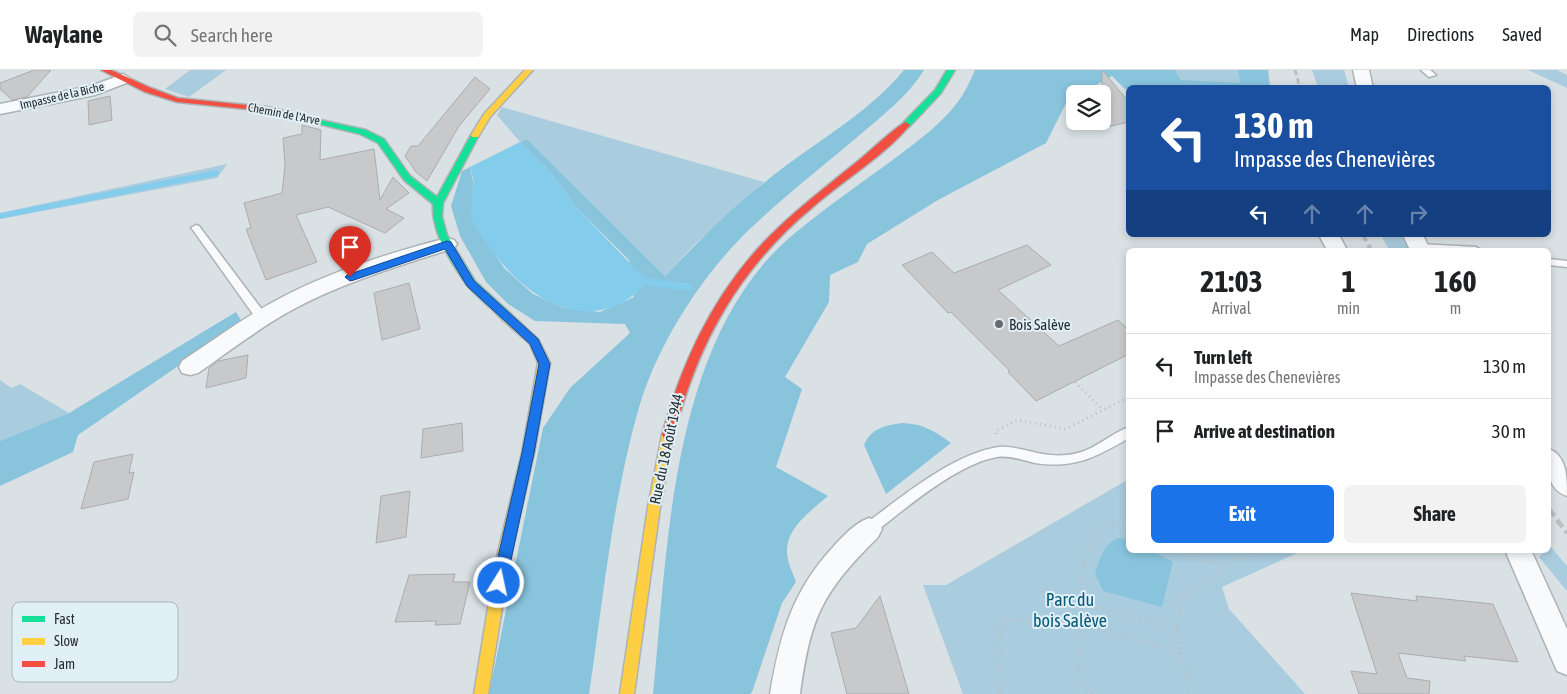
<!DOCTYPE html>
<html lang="en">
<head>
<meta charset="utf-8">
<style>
  :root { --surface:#fff; --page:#f2f2f2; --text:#202124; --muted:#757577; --line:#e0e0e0; --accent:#1a73e8 }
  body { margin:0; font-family:"Asap Condensed",sans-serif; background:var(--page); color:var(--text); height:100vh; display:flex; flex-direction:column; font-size:19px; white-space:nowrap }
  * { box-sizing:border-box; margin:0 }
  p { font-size:16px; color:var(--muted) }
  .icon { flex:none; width:28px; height:28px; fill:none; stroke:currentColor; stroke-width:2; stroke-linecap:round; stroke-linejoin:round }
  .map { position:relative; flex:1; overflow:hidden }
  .panel { position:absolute; left:1126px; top:178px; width:425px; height:305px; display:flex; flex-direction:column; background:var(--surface); border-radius:8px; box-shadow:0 2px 8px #0003 }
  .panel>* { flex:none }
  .top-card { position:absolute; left:1126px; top:15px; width:425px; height:152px; border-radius:8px; box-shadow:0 2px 8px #0003; background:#1a4fa0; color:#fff; overflow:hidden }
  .buttons { position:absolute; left:1066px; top:15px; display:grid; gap:10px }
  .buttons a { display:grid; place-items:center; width:45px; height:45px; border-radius:8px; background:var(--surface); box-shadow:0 2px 8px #0003; font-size:25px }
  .pin { position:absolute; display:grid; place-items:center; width:42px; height:42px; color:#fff; margin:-51px -21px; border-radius:50% 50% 50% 0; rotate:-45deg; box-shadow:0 0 5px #0007 }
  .pin .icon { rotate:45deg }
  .me { position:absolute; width:55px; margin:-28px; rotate:10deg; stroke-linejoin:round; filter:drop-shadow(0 0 4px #0008) }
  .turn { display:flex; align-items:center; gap:18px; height:105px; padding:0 25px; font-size:22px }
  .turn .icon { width:65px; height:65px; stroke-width:2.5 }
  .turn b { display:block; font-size:35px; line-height:42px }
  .lanes { display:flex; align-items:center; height:48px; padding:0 25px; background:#0003; justify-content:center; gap:25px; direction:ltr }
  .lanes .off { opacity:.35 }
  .eta { display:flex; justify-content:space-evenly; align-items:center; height:85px; text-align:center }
  .eta b { font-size:30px; font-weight:700; line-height:35px }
  .action { display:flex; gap:10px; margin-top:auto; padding:10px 25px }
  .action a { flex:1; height:58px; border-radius:8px; background:var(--accent); color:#fff; font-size:20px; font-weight:700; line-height:58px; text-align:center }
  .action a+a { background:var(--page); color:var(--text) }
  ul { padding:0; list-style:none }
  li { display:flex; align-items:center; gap:15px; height:65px; padding:0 25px; border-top:1px solid var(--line) }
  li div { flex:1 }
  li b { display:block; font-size:19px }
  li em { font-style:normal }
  header { display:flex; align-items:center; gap:30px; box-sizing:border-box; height:70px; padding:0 25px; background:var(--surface); border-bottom:1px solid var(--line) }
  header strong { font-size:24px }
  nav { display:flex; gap:28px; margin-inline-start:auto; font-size:18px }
  .search { width:350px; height:45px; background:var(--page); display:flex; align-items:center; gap:12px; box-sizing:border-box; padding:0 18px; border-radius:8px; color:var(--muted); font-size:19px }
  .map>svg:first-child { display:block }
  .green { fill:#a9ccde }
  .forest { fill:#89c4dd }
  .water { fill:#84ccec }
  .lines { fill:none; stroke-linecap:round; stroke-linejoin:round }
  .stream-far1 { stroke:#84ccec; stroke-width:5.5 }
  .stream { stroke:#84ccec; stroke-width:7 }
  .building { fill:#c8c9cb; stroke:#abacae }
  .lane-casing { stroke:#acb2b5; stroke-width:3 }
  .street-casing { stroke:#acb2b5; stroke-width:3 }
  .fast-casing { stroke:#acb2b5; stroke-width:3 }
  .slow-casing { stroke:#acb2b5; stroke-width:3 }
  .jam-casing { stroke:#acb2b5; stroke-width:3 }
  .path-far2 { stroke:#bdbfc1; stroke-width:2.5; stroke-dasharray:1 3; stroke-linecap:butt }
  .path-far1 { stroke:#bdbfc1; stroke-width:3; stroke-dasharray:1 4; stroke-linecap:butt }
  .path { stroke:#bdbfc1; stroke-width:4; stroke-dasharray:1 4.5; stroke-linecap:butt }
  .lane { fill:#f9fafb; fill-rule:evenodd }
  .street { fill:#f9fafb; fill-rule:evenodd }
  .fast { fill:#16e098; fill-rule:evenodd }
  .slow { fill:#ffcf43; fill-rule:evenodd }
  .jam { fill:#f24e42; fill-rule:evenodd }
  .rail-far2 { stroke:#bdbfc0; stroke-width:3; stroke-dasharray:5.5 3; stroke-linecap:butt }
  .rail-far1 { stroke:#bdbfc0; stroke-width:4; stroke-dasharray:7 4; stroke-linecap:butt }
  .rail { stroke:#bdbfc0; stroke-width:4.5; stroke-dasharray:9 4.5; stroke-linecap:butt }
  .route { fill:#1a73e8; stroke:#114b97 }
  .poi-dot { fill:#656b6f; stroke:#e1f0f7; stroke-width:2 }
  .labels { text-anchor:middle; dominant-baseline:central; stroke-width:4; stroke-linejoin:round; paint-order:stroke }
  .far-street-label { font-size:12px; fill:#272c2f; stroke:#e1f0f7 }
  .poi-label { font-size:15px; fill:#272c2f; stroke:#e1f0f7; text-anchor:start }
  .street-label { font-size:15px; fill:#272c2f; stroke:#e1f0f7 }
  .near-park-label { font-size:18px; fill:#065a78; stroke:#e1f0f7 }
  .key { fill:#e1f0f7; stroke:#a9b5bb; stroke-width:1 }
  .key-label { font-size:14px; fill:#272c2f }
</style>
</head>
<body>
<header>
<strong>Waylane</strong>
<div class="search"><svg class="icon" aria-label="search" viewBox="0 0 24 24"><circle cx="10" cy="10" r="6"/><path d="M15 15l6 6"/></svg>Search here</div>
<nav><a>Map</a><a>Directions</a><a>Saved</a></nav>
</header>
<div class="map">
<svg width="1567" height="624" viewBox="0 0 1567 624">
  <rect width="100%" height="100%" fill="#d9e1e5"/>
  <g class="green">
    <polygon points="190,0 226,0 189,27 165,19"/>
    <polygon points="1175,0 1238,0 1240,13 1219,18 1184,15"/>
    <polygon points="1312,0 1344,0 1349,17 1318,17"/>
    <polygon points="1528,0 1557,0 1567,5 1567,18"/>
    <polygon points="502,37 764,112 694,175 665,206 527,69 520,72 497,45"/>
    <polygon points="227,94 217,108 0,149 0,143"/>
    <polygon points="1381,165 1401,165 1409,180 1389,180"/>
    <polygon points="0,310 11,318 20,314 69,343 0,371"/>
    <polygon points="1129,409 1129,480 1304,480 1222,517 1229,539 1305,624 963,624 923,515 946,515"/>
    <polygon points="1550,476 1567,496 1567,521 1539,487"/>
  </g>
  <g class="forest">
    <path d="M904 0H924C908 26 884 44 861 64 824 95 786 125 752 157 702 204 656 276 638 341 612 432 603 531 589 624H489L543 358 570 318 630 263 625 254 535 251 508 234 486 212 460 166 451 136 462 101 470 97 474 115 471 147 504 198 533 224 564 238 600 242 634 227 629 190 575 136 551 103 520 72 527 69 665 206C697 173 729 140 765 112 811 74 866 46 904 0Z"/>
    <path d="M975 0H1175L1181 10 1240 13 1238 0H1268L1270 17 1184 15 1125 19 1112 6 1080 24H1075V26L1067 31 1046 73 938 130 867 174 858 192 830 205 829 232 785 307 802 319 776 397 828 426C812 440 786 458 787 482 787 492 793 503 796 512L782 533 752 622 750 624H653C668 475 670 266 795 163 828 136 864 111 898 86 919 70 941 54 957 33 965 23 970 11 975 0Z"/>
    <polygon points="236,242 242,252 78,365 73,382 0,416 0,371 69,343"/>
    <path d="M903 353C923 354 935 361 951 373L886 424 864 375C871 358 886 355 903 353Z"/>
    <path d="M1118 468 1129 469V480H1151L1173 492 1162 537 1103 521 1095 504C1100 489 1103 475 1118 468Z"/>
  </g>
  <path class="water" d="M520 72 551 103 575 136 648 212C583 281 506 215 472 149 468 141 474 125 474 116 474 110 472 103 470 97Z"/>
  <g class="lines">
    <polyline class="stream-far1" points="0,146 216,103"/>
    <polyline class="stream" points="648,212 688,217"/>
  </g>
  <g class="building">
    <polygon points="34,0 51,0 27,27 12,30 0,19 0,13"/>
    <polygon points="1102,0 1129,32 1129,52 1102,58"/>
    <polygon points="475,7 490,19 459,56 427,111 416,102 405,86 411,76 418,76"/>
    <polygon points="110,26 112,50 89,55 88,31"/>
    <polygon points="302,55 321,60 320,90 374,79 380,130 393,107 409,123 386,139 404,148 385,163 328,137 296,145 317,192 266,210 246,159 251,158 244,133 282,123 285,95 283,68 302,64"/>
    <polygon points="1027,175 1051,195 998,220 1059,276 1118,250 1129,260 1129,284 1036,331 1008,302 1010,301 951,242 948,243 902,195 932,182 954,203"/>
    <polygon points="409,213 420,259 382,270 374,223"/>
    <polygon points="248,285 246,308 206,318 209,298 218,291"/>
    <polygon points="462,353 463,381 421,388 423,359"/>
    <polygon points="133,384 129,403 134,402 128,429 81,439 94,392"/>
    <polygon points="410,421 406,467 376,473 381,426"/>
    <polygon points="455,504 453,512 470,512 460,554 435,555 436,551 395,552 409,505"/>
    <polygon points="1351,523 1417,531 1416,526 1493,534 1518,592 1464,586 1466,591 1398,583 1407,608 1430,611 1429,624 1359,624 1351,601 1377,604"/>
    <polygon points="880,526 909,624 847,624 831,563 856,558"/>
  </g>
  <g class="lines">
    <defs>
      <g id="lane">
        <polygon points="1421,0 1430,0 1436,5 1429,7"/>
        <polygon points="196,155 199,156 266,245 267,248 266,251 258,251 193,160 191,158"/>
        <polygon points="1419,174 1476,177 1481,180 1416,179 1414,177"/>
        <polygon points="1549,189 1567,191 1567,197 1549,195"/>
        <path d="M1129 357V368C1096 387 1075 399 1035 393 1023 390 1010 385 997 387 957 394 906 438 874 463L869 465 864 463 863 459 864 455C900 428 954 383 999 377 1009 376 1019 379 1029 381 1043 385 1059 387 1074 384 1095 380 1110 364 1129 357Z"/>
      </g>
      <g id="street">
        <polygon points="1353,0 1369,0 1373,18 1357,18"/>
        <polygon points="123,4 131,9 129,12 95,25 0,44 0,34 91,16"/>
        <polygon points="1319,165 1339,165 1347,180 1327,180"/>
        <polygon points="1403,165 1423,165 1430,180 1410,180"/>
        <path d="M447 168 454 170 457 174 454 178C398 196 341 213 290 241 258 259 228 282 198 303L190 305 182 303 179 297 182 291C213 271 243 248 275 231 328 202 389 183 447 168Z"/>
        <path d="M1549 379C1567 386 1567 407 1567 426 1546 419 1548 398 1549 379Z"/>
        <path d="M869 448 878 451 882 459 878 467C822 523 811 545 800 624H770C780 565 792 521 834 476 844 465 855 453 869 448Z"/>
        <polygon points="1505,480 1531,480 1567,559 1567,605 1557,601"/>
      </g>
      <g id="fast">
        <polygon points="947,0 955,0 941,23 909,57 903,57 903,53 935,20"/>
        <path d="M311 48 366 60 384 69 410 106 437 127 471 65 475 62 478 63 479 65 443 133 442 147 447 165 475 211 511 244 512 247 511 250H503C492 238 477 227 467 215 451 193 431 161 433 134L404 110 378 73 360 64 311 52Z"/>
      </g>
      <g id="slow">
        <polygon points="525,0 533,0 490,47 478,67 472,67 471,65 484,44"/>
        <polygon points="507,243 511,244 538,269 550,293 534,383 509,495 488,624 474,624 495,495 522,383 538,293 530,274 503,250 502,247"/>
        <polygon points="668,360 672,362 674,365 660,437 634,624 620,624 648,437 662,365 664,362"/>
      </g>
      <g id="jam">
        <polygon points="101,0 111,0 151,18 178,28 267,37 318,50 314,52 267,41 177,32 145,22"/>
        <path d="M906 52 910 55C885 85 844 110 814 136 739 198 698 272 674 365L672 368H664L662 365C683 287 718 215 777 159 801 136 827 116 853 95 864 87 896 56 906 52Z"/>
      </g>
    </defs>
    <use href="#lane" class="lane-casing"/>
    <use href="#street" class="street-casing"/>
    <use href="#fast" class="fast-casing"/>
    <use href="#slow" class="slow-casing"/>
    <use href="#jam" class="jam-casing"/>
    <polyline class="path-far2" points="1268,0 1270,18"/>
    <g class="path-far1">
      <polyline points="1075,312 1103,340"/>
      <polyline points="996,364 996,361 1017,350 1066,359 1129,327"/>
    </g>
    <g class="path">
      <path d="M1129 454C1123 454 1115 452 1110 454 1077 467 1081 524 1080 553L1181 584 1190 624"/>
      <path d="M1184 480C1214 496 1225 501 1255 480"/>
      <polyline points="1081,534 1178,558"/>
      <polyline points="1181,584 1178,558 1181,529 1193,520 1213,511 1223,496"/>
      <polyline points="1000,624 999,561 1000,555 1007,550 1080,553 1077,607 1092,624"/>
    </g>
    <use href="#lane" class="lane"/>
    <use href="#street" class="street"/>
    <use href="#fast" class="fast"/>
    <use href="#slow" class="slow"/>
    <use href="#jam" class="jam"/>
    <polyline class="rail-far2" points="1295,0 1300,18"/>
    <polyline class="rail-far1" points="1363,165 1371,180"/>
    <polyline class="rail" points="1549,439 1567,463"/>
  </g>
  <polygon class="route" points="447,171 451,172 474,211 538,269 550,294 534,383 506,513 504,518 499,519 494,518 492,513 522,383 539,294 530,274 467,216 445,179 354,210 350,211 345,207 347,205"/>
  <circle class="poi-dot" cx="999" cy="254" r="5"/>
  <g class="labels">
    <g class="far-street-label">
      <text transform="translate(62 26) rotate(-13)">Impasse de la Biche</text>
      <text transform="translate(284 44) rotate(11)">Chemin de l'Arve</text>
    </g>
    <g class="poi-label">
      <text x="1009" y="254">Bois Salève</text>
    </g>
    <g class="street-label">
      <text transform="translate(666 379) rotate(-78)">Rue du 18 Août 1944</text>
    </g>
    <g class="near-park-label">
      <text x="1070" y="529">Parc du<tspan x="1070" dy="21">bois Salève</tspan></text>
    </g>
  </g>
  <rect x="12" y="532" width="166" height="80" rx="8" class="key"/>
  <rect x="22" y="546" width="23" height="6" fill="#16e098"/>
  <rect x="22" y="568" width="23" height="7" fill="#ffcf43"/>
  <rect x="22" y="591" width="23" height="6" fill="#f24e42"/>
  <g class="key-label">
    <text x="54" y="554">Fast</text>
    <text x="54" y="576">Slow</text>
    <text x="54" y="599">Jam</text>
  </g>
</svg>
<div class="buttons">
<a><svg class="icon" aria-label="layers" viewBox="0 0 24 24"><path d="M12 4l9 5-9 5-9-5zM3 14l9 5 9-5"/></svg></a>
</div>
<div class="pin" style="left:350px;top:207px;background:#d93025"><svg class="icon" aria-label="arrive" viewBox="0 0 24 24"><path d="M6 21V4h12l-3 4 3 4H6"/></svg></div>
<svg class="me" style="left:499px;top:513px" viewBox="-20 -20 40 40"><circle r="17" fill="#1a73e8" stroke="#fff" stroke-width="3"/><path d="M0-11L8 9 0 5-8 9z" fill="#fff"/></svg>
<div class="top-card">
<div class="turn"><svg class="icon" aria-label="left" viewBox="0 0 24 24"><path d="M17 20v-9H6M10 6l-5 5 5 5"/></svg><div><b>130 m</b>Impasse des Chenevières</div></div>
<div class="lanes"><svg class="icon" aria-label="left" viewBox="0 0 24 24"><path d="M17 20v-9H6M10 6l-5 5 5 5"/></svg><svg class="icon off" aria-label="ahead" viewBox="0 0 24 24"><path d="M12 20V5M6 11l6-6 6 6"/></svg><svg class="icon off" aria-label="ahead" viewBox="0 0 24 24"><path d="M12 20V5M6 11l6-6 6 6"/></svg><svg class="icon off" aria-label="right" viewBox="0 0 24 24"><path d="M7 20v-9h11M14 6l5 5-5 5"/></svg></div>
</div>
<section class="panel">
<div class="eta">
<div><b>21:03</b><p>Arrival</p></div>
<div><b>1</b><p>min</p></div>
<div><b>160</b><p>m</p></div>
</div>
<ul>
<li><svg class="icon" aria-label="left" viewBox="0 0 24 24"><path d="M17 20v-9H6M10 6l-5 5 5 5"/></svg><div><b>Turn left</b><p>Impasse des Chenevières</p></div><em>130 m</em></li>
<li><svg class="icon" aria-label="arrive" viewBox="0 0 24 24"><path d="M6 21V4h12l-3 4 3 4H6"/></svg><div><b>Arrive at destination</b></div><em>30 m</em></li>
</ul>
<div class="action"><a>Exit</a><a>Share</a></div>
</section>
</div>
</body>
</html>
